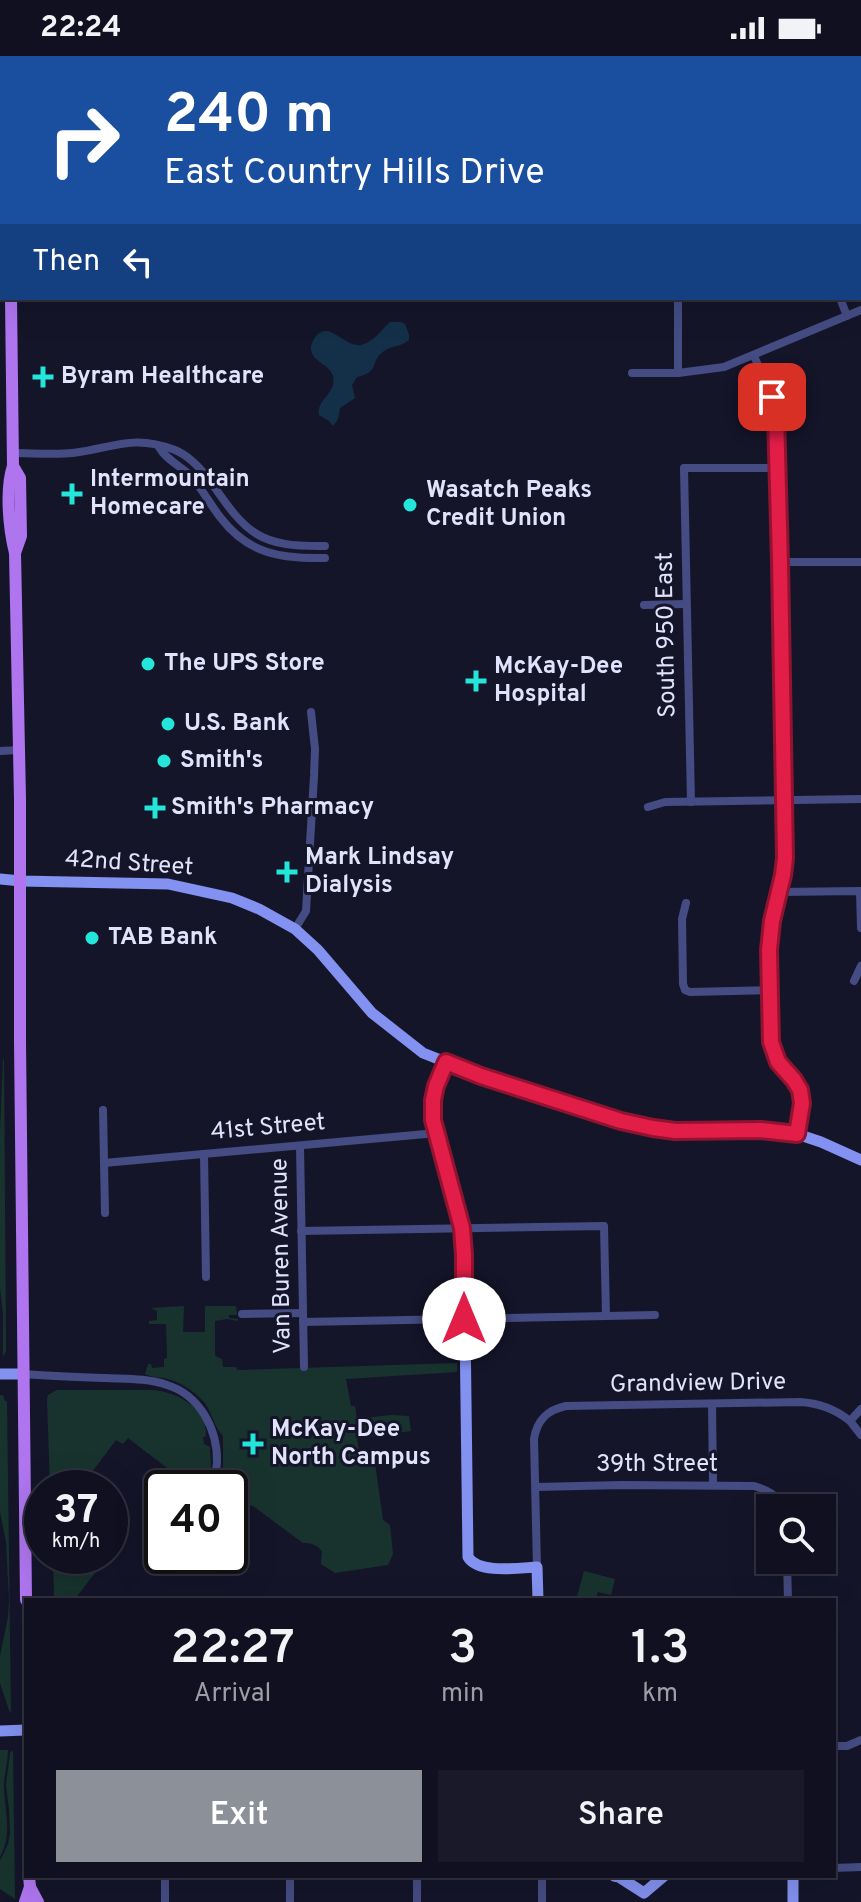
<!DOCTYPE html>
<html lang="en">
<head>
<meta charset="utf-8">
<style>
  :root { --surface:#101020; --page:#191929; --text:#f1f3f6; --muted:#9c9da5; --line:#30303e; --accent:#8c9099 }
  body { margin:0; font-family:Overpass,sans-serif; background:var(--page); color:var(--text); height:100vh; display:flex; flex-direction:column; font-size:30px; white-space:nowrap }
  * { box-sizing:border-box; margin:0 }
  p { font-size:26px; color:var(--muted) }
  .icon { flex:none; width:44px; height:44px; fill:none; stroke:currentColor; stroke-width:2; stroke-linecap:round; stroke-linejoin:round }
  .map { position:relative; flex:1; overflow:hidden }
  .panel { position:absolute; left:24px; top:1542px; width:812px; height:280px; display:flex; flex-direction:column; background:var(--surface); border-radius:0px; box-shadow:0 8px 32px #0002,0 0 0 2px var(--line) }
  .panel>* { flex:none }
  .top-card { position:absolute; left:0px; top:0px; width:862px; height:244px; box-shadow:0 8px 32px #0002,0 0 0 2px var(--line); background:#1a4fa0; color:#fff; overflow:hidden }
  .controls { position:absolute; left:756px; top:1438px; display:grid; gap:16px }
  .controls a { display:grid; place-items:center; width:80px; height:80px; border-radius:0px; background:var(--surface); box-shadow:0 8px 32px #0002,0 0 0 2px var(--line); font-size:40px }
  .speed { position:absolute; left:24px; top:1414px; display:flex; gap:16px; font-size:40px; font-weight:700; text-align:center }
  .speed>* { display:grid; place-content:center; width:104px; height:104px; border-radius:50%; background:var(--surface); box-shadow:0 8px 32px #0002,0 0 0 2px var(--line); line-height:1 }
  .speed small { font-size:20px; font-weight:400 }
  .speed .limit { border:4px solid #111; border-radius:12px; background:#fff; color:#111 }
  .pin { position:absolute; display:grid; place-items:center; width:68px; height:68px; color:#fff; margin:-34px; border-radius:16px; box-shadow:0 4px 12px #0006 }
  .me { position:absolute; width:88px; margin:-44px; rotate:0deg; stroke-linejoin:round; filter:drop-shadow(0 0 6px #0008) }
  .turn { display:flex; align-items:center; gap:28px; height:168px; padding:0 32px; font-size:36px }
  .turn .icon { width:104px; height:104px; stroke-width:2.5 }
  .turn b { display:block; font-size:56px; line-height:68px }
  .then { display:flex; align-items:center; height:76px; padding:0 32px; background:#0003; gap:16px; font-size:30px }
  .eta { display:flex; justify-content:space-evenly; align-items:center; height:136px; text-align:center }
  .eta b { font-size:48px; font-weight:600; line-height:56px }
  .cta { display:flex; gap:16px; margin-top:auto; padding:16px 32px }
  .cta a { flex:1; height:92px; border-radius:0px; background:var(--accent); color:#fff; font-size:32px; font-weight:600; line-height:92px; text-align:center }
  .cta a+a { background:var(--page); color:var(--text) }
  .status { display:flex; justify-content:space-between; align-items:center; height:56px; padding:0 40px; background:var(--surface); direction:ltr }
  .status svg { height:22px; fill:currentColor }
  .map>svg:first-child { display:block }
  .green { fill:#18332e }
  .water { fill:#143048 }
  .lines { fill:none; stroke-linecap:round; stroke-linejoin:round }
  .stream { stroke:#143048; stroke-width:2 }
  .street { stroke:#454c83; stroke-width:8 }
  .secondary { stroke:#8391f0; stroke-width:11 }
  .primary { stroke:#ae75ef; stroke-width:12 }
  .route-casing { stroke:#92132f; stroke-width:20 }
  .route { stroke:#e11d48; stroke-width:14 }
  .poi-dot { fill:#23e5da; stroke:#15152a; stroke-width:3 }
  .labels { text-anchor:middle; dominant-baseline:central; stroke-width:6; stroke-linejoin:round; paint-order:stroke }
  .poi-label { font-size:24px; font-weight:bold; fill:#e1e2fb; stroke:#15152a; text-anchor:start }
  .street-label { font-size:24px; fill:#e1e2fb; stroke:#15152a }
</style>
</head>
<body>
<div class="status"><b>22:24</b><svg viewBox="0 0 49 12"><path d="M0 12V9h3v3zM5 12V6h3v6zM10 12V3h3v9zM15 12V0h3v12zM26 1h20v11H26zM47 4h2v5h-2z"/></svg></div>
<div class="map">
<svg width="861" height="1846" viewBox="0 0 861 1846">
  <rect width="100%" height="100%" fill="#15152a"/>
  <g class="green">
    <polygon points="4,1003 6,1295 3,1301 3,1257 0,1232 0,1077 3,1004"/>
    <path d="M184 1250 183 1276H205V1250H236L237 1259H229V1262L238 1263V1265L227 1263 215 1265V1300L222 1303 223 1311H236L237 1314 457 1307V1316L346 1323 351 1350H355L357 1363 391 1359 409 1360 411 1375 357 1383 360 1401 374 1400 383 1464 390 1469 393 1498 388 1509 335 1517 321 1508 322 1495C316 1488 311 1487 303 1487L253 1450 239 1448 230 1452V1432H219L223 1409V1380C214 1371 212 1356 204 1346 193 1334 179 1325 164 1322 156 1321 151 1321 145 1318L148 1308H151L152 1312 164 1311V1303L167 1302 166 1268H149V1265L157 1264V1255L151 1252Z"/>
    <path d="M57 1334H152C177 1336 207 1351 206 1380L203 1381 204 1388 210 1391 211 1410 208 1432H187L188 1428 128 1382 123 1388 116 1384 80 1432H50L47 1343 48 1339Z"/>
    <polygon points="0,1339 3,1339 5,1345 7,1345 11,1657 9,1654 0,1627 0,1600 8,1561 9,1544 6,1486 0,1456"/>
    <polygon points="53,1500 90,1500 95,1504 92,1508 98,1513 75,1543 76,1544 54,1544"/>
    <polygon points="584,1515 615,1523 611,1539 598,1536 595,1544 576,1544"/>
    <path d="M0 1694H8C8 1705 5 1715 4 1726 3 1752 14 1776 0 1801Z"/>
    <polygon points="13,1694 15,1843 0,1833 0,1805 8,1788 10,1777 9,1753 6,1729 10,1697"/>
  </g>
  <path class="water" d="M390 266H401L405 268 409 279V284C399 292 392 289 384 295 369 305 381 316 357 321L352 329 355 342 340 352 338 363 333 370 329 365 319 359C316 343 337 338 333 320 330 309 316 307 312 297 310 293 311 289 313 285 327 259 344 293 361 289 374 286 381 274 390 266Z"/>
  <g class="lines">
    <polyline class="stream" points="334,2 339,0"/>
    <g class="street">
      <polyline points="571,0 571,2"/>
      <polyline points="859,0 860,2"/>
      <polyline points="485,2 486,0"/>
      <polyline points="721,2 723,0"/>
      <polyline points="860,44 861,43"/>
      <polyline points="840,242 847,260"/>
      <polyline points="754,300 772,341 776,358 780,506 785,802 783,819 772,865 769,894 771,986 778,1006 794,1024 800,1034 802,1047 797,1078"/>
      <polyline points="632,317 678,317 724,311 861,254"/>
      <polyline points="678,317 678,242"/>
      <path d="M159 391C166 404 181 410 191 420 202 433 210 448 220 461 248 498 281 503 325 502"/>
      <path d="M12 397C32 397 53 399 73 397 114 392 132 378 175 394 190 400 202 414 211 426 247 479 260 491 325 490"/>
      <polyline points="780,506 861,506"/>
      <polyline points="644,549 686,548"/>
      <polyline points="0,695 20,694"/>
      <polyline points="691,746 684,412 777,412"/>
      <polyline points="648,751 665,746 861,743"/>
      <polyline points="779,836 860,835 861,872"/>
      <polyline points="686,847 682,863 683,928 685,934 690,936 770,934"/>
      <polyline points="295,873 306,855 314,720 315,693 311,656"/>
      <polyline points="854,925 861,910"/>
      <polyline points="103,1054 105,1157"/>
      <polyline points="300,1090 304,1311"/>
      <polyline points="204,1098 206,1221"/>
      <polyline points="104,1107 437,1077"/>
      <polyline points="301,1175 604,1170 606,1260"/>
      <polyline points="242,1258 303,1257"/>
      <polyline points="303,1266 655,1259"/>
      <path d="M23 1318C50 1320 78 1321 105 1322 125 1323 147 1322 167 1329 200 1339 218 1374 217 1407 216 1415 214 1424 213 1432"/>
      <polyline points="712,1348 713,1428"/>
      <polyline points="861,1353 850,1365 861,1379"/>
      <path d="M536 1431 622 1429 754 1430C767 1434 777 1438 783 1452"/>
      <polyline points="787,1504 788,1544"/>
      <path d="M537 1511 534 1383C537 1364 547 1354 566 1350L800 1346C820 1347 835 1353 850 1365"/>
      <polyline points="834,1690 847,1690 861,1684"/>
      <polyline points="834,1812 861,1811"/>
      <polyline points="165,1820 165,1846"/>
      <polyline points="290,1820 290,1846"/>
      <polyline points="417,1820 417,1846"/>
      <polyline points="542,1820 542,1846"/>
    </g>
    <g class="secondary">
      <polyline points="700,0 702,2"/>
      <polyline points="115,2 120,0"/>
      <polyline points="0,21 2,21"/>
      <polyline points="860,114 861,115"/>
      <polyline points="0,823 21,825 168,828 232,842 259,853 295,873 318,894 372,957 423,997 481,1020 621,1065 653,1072 675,1075 761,1074 797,1078 821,1086 861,1104"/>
      <path d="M446 1006C437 1025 432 1043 433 1064L462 1172 464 1190 468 1501C478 1518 518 1512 537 1511L538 1544"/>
      <polyline points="0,1318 23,1318"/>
      <polyline points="0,1675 26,1674"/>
      <polyline points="614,1820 619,1821 644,1837 664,1820"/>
      <polyline points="793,1820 793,1846"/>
    </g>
    <g class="primary">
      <polyline points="8,0 8,2"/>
      <path d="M11 242 13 410C5 434 9 473 15 497L20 743V986L26 1544"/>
      <polyline points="13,410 20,422 21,480 15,497"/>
      <polyline points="30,1831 38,1846"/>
      <polyline points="25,1846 30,1831 29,1820"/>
    </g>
  </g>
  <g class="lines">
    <defs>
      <polyline id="route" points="464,1263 464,1199 462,1172 433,1064 433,1044 436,1030 446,1006 481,1020 621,1065 653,1072 675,1075 761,1074 797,1078 802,1047 800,1034 794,1024 778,1006 771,986 769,894 772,865 783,819 785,802 780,506 776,358 772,341"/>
    </defs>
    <use href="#route" class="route-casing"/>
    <use href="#route" class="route"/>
  </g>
  <g class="poi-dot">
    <path d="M39 309h8v8h8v8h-8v8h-8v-8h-8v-8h8z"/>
    <path d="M68 426h8v8h8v8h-8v8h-8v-8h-8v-8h8z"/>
    <circle cx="410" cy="449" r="8"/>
    <circle cx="148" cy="608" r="8"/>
    <path d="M472 613h8v8h8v8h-8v8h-8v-8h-8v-8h8z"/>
    <circle cx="168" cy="668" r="8"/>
    <circle cx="164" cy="705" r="8"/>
    <path d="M151 740h8v8h8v8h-8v8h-8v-8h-8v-8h8z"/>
    <path d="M283 804h8v8h8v8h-8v8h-8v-8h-8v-8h8z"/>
    <circle cx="92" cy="882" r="8"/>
    <path d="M249 1376h8v8h8v8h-8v8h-8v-8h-8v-8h8z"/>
  </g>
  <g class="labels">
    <g class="poi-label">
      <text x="61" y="321">Byram Healthcare</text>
      <text x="90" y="424">Intermountain<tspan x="90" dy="28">Homecare</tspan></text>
      <text x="426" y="435">Wasatch Peaks<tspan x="426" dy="28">Credit Union</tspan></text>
      <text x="164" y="608">The UPS Store</text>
      <text x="494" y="611">McKay-Dee<tspan x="494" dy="28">Hospital</tspan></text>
      <text x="184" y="668">U.S. Bank</text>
      <text x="180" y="705">Smith's</text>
      <text x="171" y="752">Smith's Pharmacy</text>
      <text x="305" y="802">Mark Lindsay<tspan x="305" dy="28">Dialysis</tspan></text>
      <text x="108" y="882">TAB Bank</text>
      <text x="271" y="1374">McKay-Dee<tspan x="271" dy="28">North Campus</tspan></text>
    </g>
    <g class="street-label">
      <text transform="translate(667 579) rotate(-91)">South 950 East</text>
      <text transform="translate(129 808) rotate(4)">42nd Street</text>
      <text transform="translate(268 1072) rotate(-5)">41st Street</text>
      <text transform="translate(282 1200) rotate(-91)">Van Buren Avenue</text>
      <text transform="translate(698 1328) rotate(-1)">Grandview Drive</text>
      <text x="657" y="1409">39th Street</text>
    </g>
  </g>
</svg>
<div class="controls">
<a><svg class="icon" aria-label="search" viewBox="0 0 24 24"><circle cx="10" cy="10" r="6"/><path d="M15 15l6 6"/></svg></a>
</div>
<div class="speed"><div>37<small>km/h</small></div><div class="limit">40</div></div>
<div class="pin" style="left:772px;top:341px;background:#d93025"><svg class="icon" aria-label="arrive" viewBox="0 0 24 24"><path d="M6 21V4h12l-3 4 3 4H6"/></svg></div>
<svg class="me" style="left:464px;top:1263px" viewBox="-20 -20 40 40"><circle r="19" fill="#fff"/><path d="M0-13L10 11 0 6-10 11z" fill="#e11d48"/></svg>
<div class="top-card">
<div class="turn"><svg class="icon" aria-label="right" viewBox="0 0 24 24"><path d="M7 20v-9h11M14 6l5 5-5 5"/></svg><div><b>240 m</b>East Country Hills Drive</div></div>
<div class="then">Then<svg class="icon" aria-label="left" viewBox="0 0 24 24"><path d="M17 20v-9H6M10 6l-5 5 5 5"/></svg></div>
</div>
<section class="panel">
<div class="eta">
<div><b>22:27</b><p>Arrival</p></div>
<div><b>3</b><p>min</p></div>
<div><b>1.3</b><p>km</p></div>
</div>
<div class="cta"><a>Exit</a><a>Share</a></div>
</section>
</div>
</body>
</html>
